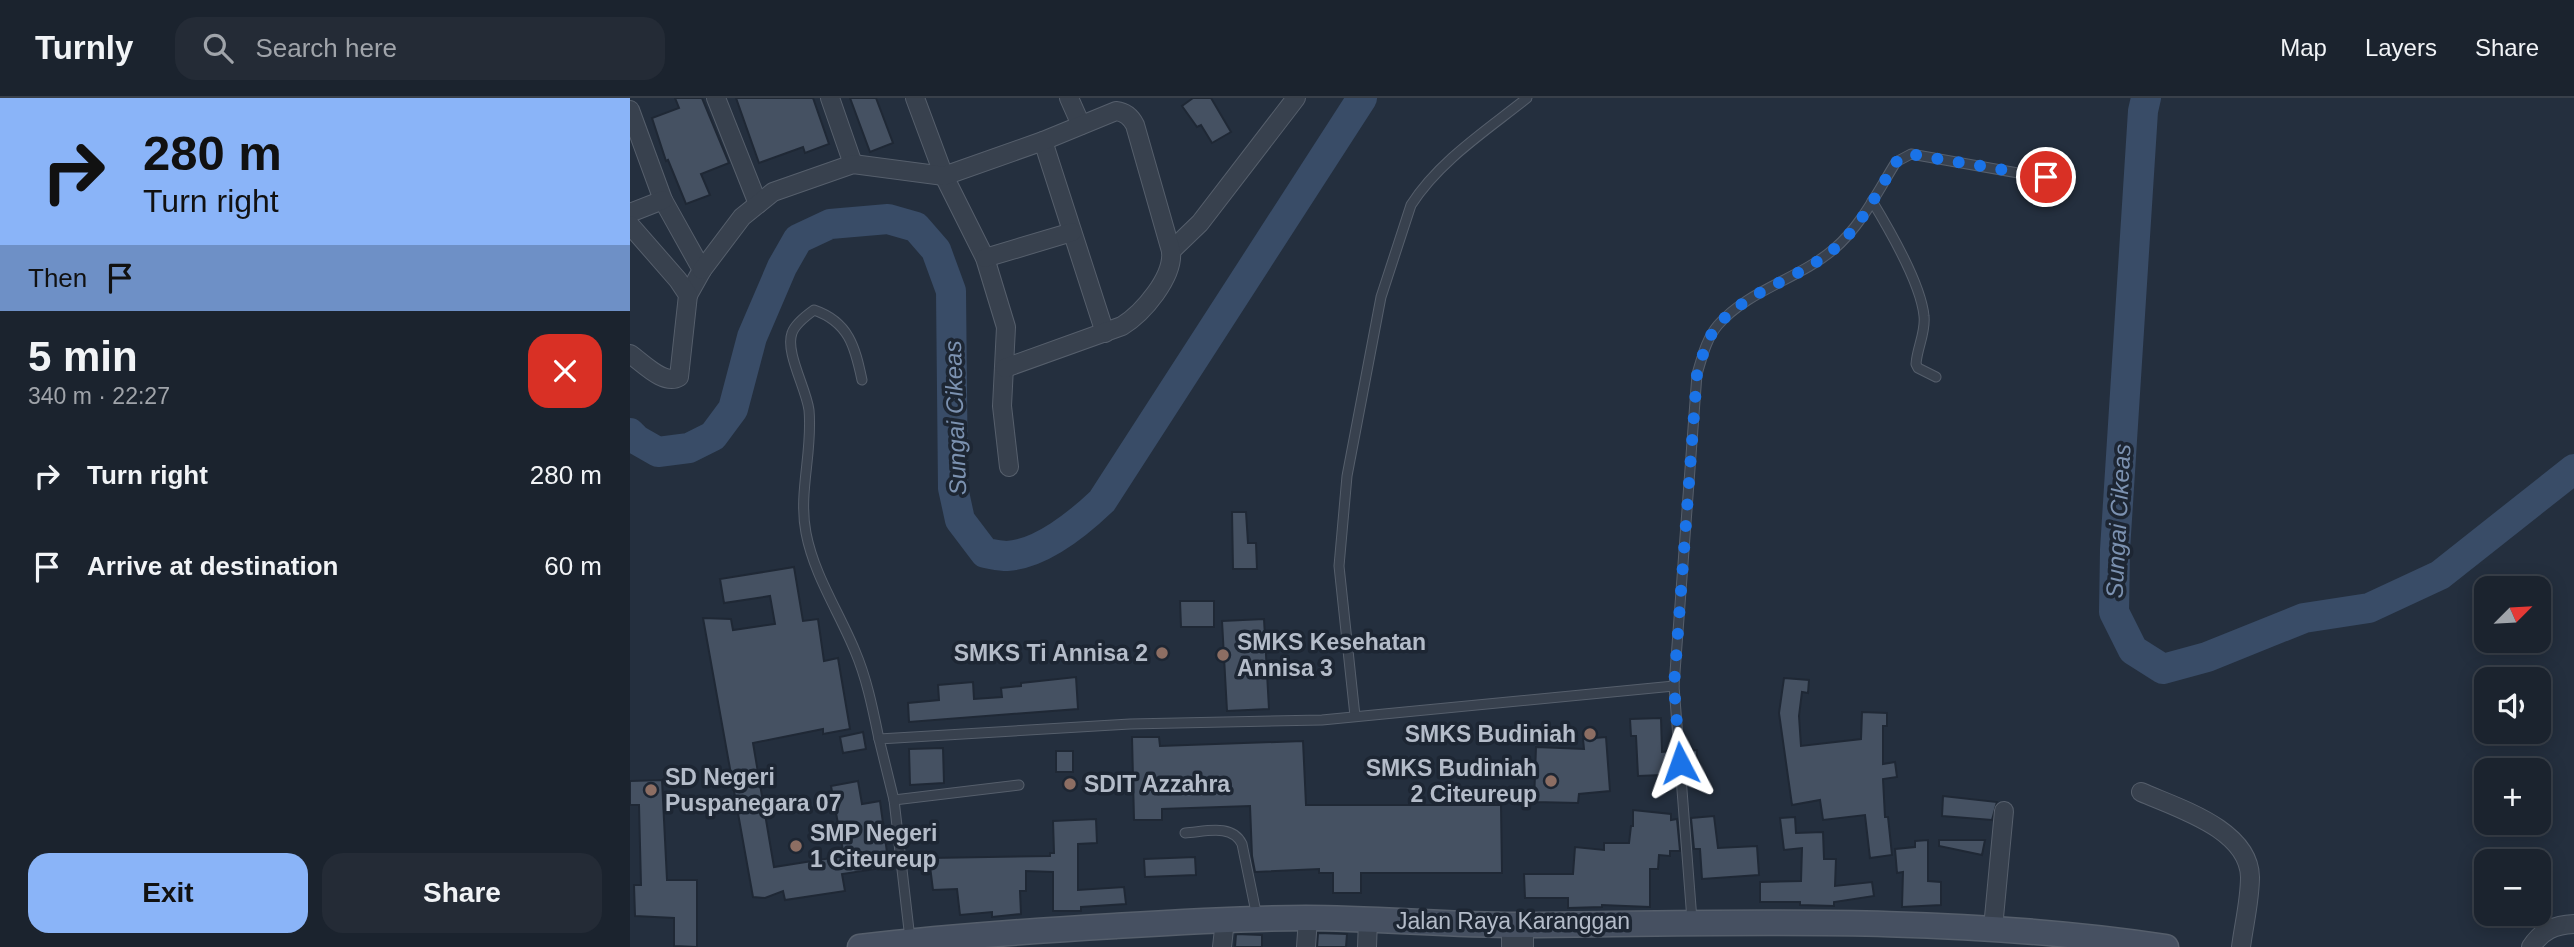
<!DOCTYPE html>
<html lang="en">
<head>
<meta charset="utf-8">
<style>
  :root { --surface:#1b232e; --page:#242b36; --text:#f1f3f6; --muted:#a0a4aa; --line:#39404a; --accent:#8ab4f8 }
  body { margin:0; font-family:Arial,sans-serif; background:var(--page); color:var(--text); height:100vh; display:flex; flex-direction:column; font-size:26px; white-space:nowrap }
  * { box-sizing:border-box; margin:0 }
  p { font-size:23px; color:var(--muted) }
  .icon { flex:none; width:38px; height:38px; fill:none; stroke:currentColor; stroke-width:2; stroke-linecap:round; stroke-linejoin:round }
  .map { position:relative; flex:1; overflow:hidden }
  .details { display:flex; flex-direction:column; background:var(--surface); width:630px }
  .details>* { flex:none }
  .hud { background:#8ab4f8; color:#111; overflow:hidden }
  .needle { width:46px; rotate:66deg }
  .tools { position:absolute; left:1844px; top:478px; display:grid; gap:14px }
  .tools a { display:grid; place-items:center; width:77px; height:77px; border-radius:14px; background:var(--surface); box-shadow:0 4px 18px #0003,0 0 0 2px var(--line); font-size:35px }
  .pin { position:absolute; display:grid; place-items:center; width:60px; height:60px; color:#fff; margin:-30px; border:4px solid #fff; border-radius:50%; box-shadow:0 2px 7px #0007 }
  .me { position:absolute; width:77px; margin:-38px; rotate:356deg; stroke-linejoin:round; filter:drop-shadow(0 0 5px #0008) }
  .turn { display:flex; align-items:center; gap:24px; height:147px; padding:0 28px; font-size:32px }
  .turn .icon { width:91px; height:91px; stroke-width:2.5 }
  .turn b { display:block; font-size:49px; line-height:60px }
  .then { display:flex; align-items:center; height:66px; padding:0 28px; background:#0003; gap:14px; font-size:26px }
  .round { display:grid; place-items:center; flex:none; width:74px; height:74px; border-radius:21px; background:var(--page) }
  .head { display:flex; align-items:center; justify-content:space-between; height:119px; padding:0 28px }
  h1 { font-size:42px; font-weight:700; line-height:52px }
  .button { display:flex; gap:14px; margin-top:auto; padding:14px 28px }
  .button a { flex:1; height:80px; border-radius:21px; background:var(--accent); color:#111; font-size:28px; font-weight:700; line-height:80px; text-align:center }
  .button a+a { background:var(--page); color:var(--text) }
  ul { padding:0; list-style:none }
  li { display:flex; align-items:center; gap:21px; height:91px; padding:0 28px }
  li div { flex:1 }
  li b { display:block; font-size:26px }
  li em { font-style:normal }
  header { display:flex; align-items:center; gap:42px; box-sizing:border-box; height:98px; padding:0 35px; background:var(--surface); border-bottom:2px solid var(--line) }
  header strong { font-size:33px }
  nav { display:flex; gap:38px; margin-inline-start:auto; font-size:24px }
  .search { width:490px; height:63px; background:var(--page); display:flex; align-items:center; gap:18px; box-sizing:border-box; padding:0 24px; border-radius:21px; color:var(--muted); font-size:26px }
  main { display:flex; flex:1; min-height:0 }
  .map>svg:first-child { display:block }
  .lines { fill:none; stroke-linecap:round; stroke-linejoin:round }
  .river { stroke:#394c67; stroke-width:30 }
  .building { fill:#455162; stroke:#1f2835; stroke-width:2 }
  .lane-casing { stroke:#565f6c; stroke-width:11 }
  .street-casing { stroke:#565f6c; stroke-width:20 }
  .secondary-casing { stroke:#565f6c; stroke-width:27 }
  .lane { stroke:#38414e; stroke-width:9 }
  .street { stroke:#38414e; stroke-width:18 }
  .secondary { stroke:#465061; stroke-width:24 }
  .route { stroke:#1a73e8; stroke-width:12; stroke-dasharray:0 21.6 }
  .education-dot { fill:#8d6e63; stroke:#1d2633; stroke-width:2.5 }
  .labels { text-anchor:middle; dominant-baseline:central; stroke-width:7; stroke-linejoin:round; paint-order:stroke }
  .poi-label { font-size:23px; font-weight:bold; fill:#b4bcc9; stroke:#1d2633; text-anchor:start }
  .street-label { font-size:23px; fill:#b4bcc9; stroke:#1d2633 }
  .water-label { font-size:24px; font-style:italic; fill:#7c92b1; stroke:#1d2633 }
</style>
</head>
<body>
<header>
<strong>Turnly</strong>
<div class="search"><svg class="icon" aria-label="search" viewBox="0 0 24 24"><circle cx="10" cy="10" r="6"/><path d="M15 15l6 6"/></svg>Search here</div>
<nav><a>Map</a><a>Layers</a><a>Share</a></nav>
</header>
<main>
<section class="details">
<div class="hud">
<div class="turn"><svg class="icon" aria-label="right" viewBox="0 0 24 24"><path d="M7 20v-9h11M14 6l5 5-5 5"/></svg><div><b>280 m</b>Turn right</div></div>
<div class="then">Then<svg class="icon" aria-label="arrive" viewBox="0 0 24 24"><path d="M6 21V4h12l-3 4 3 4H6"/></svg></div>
</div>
<div class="head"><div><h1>5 min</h1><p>340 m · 22:27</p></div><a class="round" style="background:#d93025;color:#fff"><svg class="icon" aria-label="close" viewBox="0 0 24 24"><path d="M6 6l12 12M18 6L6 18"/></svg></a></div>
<ul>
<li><svg class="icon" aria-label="right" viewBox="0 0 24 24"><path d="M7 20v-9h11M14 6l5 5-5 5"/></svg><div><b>Turn right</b></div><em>280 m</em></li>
<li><svg class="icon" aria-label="arrive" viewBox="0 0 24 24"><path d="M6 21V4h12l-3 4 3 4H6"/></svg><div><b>Arrive at destination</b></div><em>60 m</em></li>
</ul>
<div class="button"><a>Exit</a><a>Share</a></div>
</section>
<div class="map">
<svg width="1944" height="849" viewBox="0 0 1944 849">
  <rect width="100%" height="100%" fill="#242f3e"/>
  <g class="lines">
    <g class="river">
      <polyline points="1516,0 1513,13 1485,452 1484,514 1503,552 1533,571 1577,559 1674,520 1739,510 1810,477 1944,371"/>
      <path d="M0 335 7 342 28 354 59 350 83 338 103 311 122 239 152 169 168 141 200 126 258 121 286 129 306 152 321 193 323 390 330 422 355 455C362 456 370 458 377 458 411 456 449 425 472 403L732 0"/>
    </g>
  </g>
  <g class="building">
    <polygon points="45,0 72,0 99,65 71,76 80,97 56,106 38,62 36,63 22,20 49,10"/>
    <polygon points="106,0 183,0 199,46 175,55 173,49 129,65"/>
    <polygon points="220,0 246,0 263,45 240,54"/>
    <polygon points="563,0 581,0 601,34 582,45 571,27 567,29 552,8"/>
    <polygon points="602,414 616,414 618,445 626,445 627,471 603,471"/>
    <polygon points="164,469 173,523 188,521 194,563 208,560 220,631 193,636 193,631 123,645 144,769 214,758 201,688 228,683 232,706 250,703 259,769 212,776 215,793 155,802 153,793 135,800 123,799 73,520 101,521 103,532 145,526 140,498 94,505 90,481"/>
    <polygon points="550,503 584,503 584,529 551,529"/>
    <polygon points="634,521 639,611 597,613 592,523"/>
    <polygon points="446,579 448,611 279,624 278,605 309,602 308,587 343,584 344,601 372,599 371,590 391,588 391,585"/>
    <polygon points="1154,580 1179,582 1178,595 1172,594 1169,618 1171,648 1231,641 1232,614 1257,615 1257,628 1253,628 1253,666 1265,664 1267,679 1253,681 1255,719 1258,719 1262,757 1240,760 1235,717 1193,722 1190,702 1162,707 1149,615"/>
    <polygon points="1031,620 1032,654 1042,653 1043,671 1032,672 1032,677 1008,678 1006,638 1001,638 1000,621"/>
    <polygon points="233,634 236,651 213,655 210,639"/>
    <polygon points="502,639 529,639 530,648 673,643 676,707 871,707 872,775 731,775 731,795 703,795 703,775 689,775 689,771 625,774 622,758 620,708 532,711 532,722 504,722"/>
    <polygon points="976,639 980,693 949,696 948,705 904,704 906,649 954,651 953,641"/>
    <polygon points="313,650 314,685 280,687 279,651"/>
    <polygon points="1067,652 1067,670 1057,671 1056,653"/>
    <rect x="426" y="653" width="17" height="21"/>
    <polygon points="32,682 37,782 67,782 67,849 44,848 44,820 5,818 4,787 11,787 9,707 0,707 0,683"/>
    <polygon points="1313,698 1367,704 1362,722 1312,718"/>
    <polygon points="1003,712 1041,716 1041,722 1047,721 1050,753 1040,753 1040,758 1029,757 1028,771 1020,771 1020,809 972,807 972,809 938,810 938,800 895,800 894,776 943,776 945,749 974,752 974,745 999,745 1001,728 1003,728"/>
    <polygon points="1084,718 1088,750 1127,748 1129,777 1072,781 1070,751 1064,751 1061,720"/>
    <polygon points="1165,719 1166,735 1193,734 1194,761 1206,761 1205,788 1242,784 1244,798 1204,804 1204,808 1170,807 1170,804 1130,804 1130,784 1171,783 1172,750 1154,752 1150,720"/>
    <polygon points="466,721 467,745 448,746 448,792 494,789 496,806 451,809 451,813 423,813 423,774 396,773 396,793 390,793 391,816 362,819 362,814 330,817 327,791 303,792 299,760 420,758 420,755 424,755 423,723"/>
    <polygon points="1298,742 1298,783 1311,784 1311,807 1272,809 1273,774 1267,775 1265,751 1285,749 1285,743"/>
    <polygon points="1309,742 1355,742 1352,757 1309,748"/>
    <polygon points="565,759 566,777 515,779 514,761"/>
    <polygon points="688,835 717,836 716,849 687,849"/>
    <polygon points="606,836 632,837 632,849 605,849"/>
  </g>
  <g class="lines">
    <defs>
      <g id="lane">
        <path d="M1242 103C1259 131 1291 186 1294 218 1296 234 1287 250 1286 266L1288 270 1306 279"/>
        <path d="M232 282C225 249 219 224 184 212 177 217 165 226 162 235 155 254 176 290 179 312 183 354 168 394 176 435 184 477 209 514 225 553 237 581 243 612 249 641"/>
        <path d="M725 618 709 468 717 378 751 199 781 107C809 63 857 32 897 0"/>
        <polyline points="264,702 389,687"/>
        <path d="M555 735C574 734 602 725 612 746L627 819"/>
        <path d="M1062 822 1044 588 1067 276C1072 260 1076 241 1088 227 1118 192 1169 181 1204 151 1231 128 1248 93 1266 64L1281 56 1439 84"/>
        <polyline points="280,841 264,702 249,641 500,626 692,622 1044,588"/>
      </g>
      <g id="street">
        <polyline points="86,0 128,106"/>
        <polyline points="200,0 223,66"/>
        <polyline points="285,0 314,78 355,160 376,229 372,308 379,369"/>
        <polyline points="439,0 451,27"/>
        <polyline points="0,12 33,102 72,172 58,197"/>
        <polyline points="413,43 475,235"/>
        <polyline points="0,115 33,102"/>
        <path d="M0 127 48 182 58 197 49 279C34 288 13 265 0 256"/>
        <polyline points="541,153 570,125 666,0"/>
        <polyline points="355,160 442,134"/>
        <path d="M72 172 112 119 143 94 223 66 314 78 413 43 486 13C495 14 501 19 505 27L541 153C544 179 513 215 492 228L375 270"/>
        <path d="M1511 694C1547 710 1619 731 1620 779 1620 802 1614 826 1611 849"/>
        <polyline points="1363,830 1374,713"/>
        <polyline points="592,849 595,822"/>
        <polyline points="676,849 678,820"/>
        <polyline points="737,849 738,822"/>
        <polyline points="881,849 881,826"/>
        <polyline points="894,849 894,827"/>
        <path d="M1901 849C1912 832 1925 827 1944 826"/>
      </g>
      <path id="secondary" d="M230 849C315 839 400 833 485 828 549 824 612 820 676 820 750 820 825 828 899 827 1112 825 1324 817 1536 849"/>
    </defs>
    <use href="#lane" class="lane-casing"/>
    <use href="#street" class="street-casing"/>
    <use href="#secondary" class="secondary-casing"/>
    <use href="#lane" class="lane"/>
    <use href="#street" class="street"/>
    <use href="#secondary" class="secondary"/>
  </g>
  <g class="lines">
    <path class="route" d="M1050 665 1044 588 1067 276C1072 260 1076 241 1088 227 1118 192 1169 181 1204 151 1231 129 1248 93 1266 64L1280 56 1416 79"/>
  </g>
  <g class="education-dot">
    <circle cx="532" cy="555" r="7"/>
    <circle cx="593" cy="557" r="7"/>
    <circle cx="960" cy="636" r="7"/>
    <circle cx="921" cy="683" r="7"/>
    <circle cx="440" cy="686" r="7"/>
    <circle cx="21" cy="692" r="7"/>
    <circle cx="166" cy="748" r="7"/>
  </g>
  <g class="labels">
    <g class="poi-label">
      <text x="607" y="544">SMKS Kesehatan<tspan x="607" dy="26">Annisa 3</tspan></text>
      <text x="518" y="555" text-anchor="end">SMKS Ti Annisa 2</text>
      <text x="946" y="636" text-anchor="end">SMKS Budiniah</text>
      <text x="907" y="670" text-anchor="end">SMKS Budiniah<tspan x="907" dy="26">2 Citeureup</tspan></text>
      <text x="35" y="679">SD Negeri<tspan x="35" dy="26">Puspanegara 07</tspan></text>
      <text x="454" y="686">SDIT Azzahra</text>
      <text x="180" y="735">SMP Negeri<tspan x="180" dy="26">1 Citeureup</tspan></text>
    </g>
    <g class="street-label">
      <text x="883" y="823">Jalan Raya Karanggan</text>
    </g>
    <g class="water-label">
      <text transform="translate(325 320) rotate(-92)">Sungai Cikeas</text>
      <text transform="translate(1488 423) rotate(-87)">Sungai Cikeas</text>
    </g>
  </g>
</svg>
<div class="tools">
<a><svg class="needle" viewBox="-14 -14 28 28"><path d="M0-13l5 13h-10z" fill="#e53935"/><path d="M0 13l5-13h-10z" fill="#a0a4aa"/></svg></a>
<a><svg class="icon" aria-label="sound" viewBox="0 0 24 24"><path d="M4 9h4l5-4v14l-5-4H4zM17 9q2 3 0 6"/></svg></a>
<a>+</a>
<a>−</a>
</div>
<div class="pin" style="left:1416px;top:79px;background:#d93025"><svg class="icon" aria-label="arrive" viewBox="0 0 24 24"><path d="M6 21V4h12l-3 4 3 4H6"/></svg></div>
<svg class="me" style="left:1050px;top:665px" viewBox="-20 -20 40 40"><path d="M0-17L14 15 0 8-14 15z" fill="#1a73e8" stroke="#fff" stroke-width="4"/></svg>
</div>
</main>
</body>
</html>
